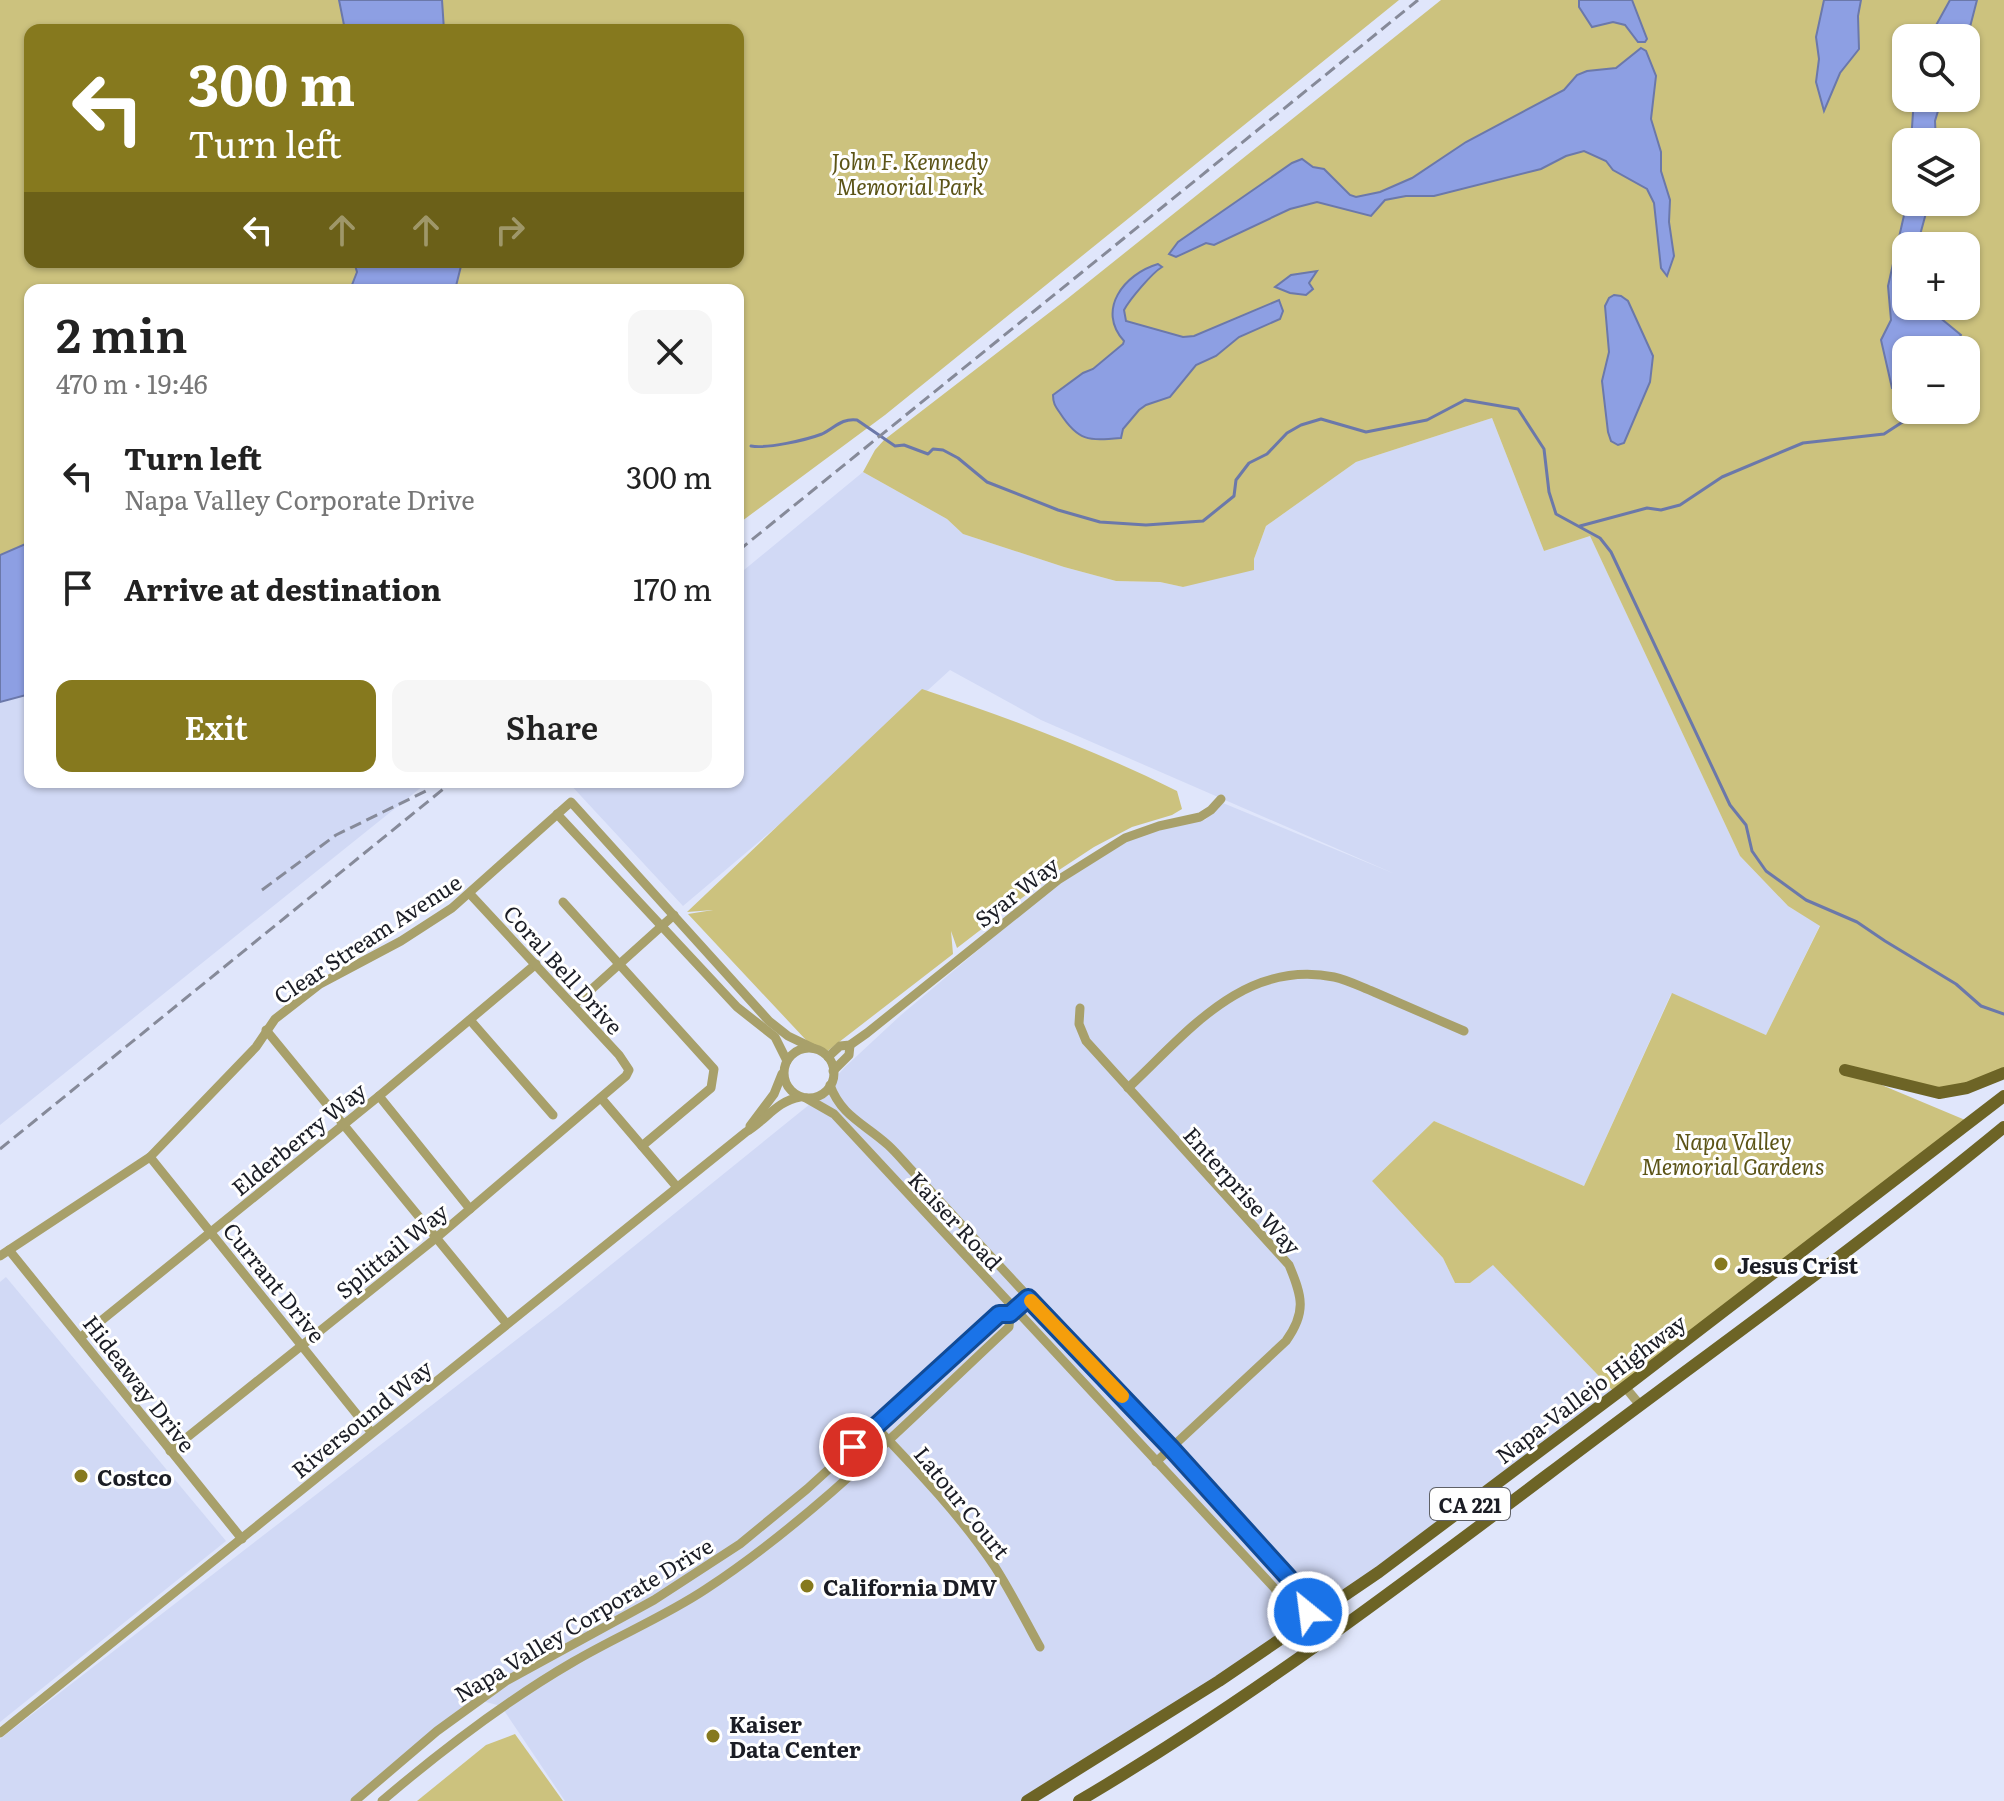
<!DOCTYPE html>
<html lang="en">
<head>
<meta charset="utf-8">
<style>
  :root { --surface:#fff; --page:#f6f6f6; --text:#222; --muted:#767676; --accent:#86791e }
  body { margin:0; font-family:Literata,serif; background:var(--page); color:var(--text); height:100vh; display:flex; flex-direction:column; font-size:30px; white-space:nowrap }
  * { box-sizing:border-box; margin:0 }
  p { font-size:26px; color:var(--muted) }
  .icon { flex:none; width:44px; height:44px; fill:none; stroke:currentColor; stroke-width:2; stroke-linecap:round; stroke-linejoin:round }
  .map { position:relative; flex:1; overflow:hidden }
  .panel { position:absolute; left:24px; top:284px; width:720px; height:504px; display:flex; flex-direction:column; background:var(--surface); border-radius:16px; box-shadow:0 2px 6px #0004 }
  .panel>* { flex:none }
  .hud { position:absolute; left:24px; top:24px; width:720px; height:244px; border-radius:16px; box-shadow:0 2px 6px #0004; background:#86791e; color:#fff; overflow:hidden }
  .tools { position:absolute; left:1892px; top:24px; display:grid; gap:16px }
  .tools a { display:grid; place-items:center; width:88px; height:88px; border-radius:16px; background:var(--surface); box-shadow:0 2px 6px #0004; font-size:40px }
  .pin { position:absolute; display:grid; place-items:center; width:68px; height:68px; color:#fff; margin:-34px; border:4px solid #fff; border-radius:50%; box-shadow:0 2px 8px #0007 }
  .me { position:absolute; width:88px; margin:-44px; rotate:331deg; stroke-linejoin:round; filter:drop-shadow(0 0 6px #0008) }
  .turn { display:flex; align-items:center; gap:28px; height:168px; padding:0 32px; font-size:36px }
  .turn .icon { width:104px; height:104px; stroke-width:2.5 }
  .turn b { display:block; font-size:56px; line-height:68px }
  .lanes { display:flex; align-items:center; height:76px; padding:0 32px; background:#0003; justify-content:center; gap:40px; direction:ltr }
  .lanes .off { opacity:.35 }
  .round { display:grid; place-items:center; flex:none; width:84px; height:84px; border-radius:16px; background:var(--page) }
  .headline { display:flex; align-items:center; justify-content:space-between; height:136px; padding:0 32px }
  h1 { font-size:48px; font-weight:600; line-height:60px }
  .cta { display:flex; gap:16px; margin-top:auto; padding:16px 32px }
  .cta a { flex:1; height:92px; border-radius:16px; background:var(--accent); color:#fff; font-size:32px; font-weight:600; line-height:92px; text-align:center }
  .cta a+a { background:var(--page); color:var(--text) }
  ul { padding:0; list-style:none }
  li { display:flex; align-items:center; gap:24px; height:112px; padding:0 32px }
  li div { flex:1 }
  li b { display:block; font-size:30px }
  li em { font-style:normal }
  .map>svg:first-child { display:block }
  .built { fill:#d1d9f5 }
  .green { fill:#ccc27e; fill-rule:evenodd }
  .water { fill:#8d9fe3; stroke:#6b78aa; stroke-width:2 }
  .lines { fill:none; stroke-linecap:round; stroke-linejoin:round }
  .stream { stroke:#6b78aa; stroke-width:3 }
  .minor { stroke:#a8a06a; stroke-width:9 }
  .major { stroke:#6d6426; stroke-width:12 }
  .rail { stroke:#868a99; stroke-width:3; stroke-dasharray:12 6; stroke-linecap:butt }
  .route-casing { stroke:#114b97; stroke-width:20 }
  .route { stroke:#1a73e8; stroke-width:14 }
  .slow { stroke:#f59e0b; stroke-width:14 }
  .poi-dot { fill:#86791e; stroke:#fff; stroke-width:3 }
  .labels { text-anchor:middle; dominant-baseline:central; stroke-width:6; stroke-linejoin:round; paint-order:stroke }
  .shield { fill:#fff; stroke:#5f6166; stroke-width:2 }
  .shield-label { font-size:20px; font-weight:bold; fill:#1b1d25 }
  .park-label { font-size:22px; font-style:italic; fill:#5c5417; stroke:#fff }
  .street-label { font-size:22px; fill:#1b1d25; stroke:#fff }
  .poi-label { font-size:22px; font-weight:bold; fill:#1b1d25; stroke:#fff; text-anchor:start }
</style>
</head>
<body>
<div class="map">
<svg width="2004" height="1801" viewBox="0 0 2004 1801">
  <rect width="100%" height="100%" fill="#e0e6fb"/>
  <g class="built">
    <polygon points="1492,418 1544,551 1590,536 1740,856 1788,906 1820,925 1766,1035 1671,994 1584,1186 1434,1121 1372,1181 1443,1258 1455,1283 1470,1283 1493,1264 1616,1394 1379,1572 1027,1801 565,1801 501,1706 478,1700 355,1801 0,1801 0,1739 560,1306 815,1100 845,1067 901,1015 1060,881 1126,841 1162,829 1205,820 1223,803 1395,874 1041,720 950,670 794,812 683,906 568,782 738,782 738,585 742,583 744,570 863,472 947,519 963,534 1064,567 1116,581 1160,582 1183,587 1254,559 1266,526 1356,462"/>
    <polygon points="30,694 30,782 428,782 0,1125 0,702"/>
    <polygon points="6,1277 226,1541 0,1722 0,1282"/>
  </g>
  <g class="green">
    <polygon points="0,0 339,0 345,30 30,30 30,262 354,262 357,272 350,290 30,290 30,542 0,555"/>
    <polygon points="442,0 1399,0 885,415 738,524 738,290 455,290 462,262 738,262 738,30 444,30"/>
    <path d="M1441 0H2004V1073L1952 1092 1853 1073 1970 1122 1616 1394 1493 1265 1470 1283H1455L1443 1258 1372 1181 1434 1121 1584 1186 1672 993 1766 1035 1820 926 1788 906 1740 856 1590 536 1544 551 1492 418 1356 462 1266 526 1254 559V570L1183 587 1160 582 1116 581 1064 567 963 534 947 519 863 472 875 450 884 440 1067 299ZM1906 38H1966V98H1906ZM1906 142H1966V202H1906ZM1906 246H1966V306H1906ZM1906 350H1966V410H1906Z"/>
    <path d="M922 689C1009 718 1095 750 1177 791L1182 809 1172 815 1132 827 1094 847 1053 874 957 948 951 931 953 954 821 1056 688 914 713 910 687 912Z"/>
    <polygon points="515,1734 563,1801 417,1801 486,1745"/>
  </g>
  <g class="water">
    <polygon points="339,0 442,0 444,30 345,30"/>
    <polygon points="1579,0 1632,0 1647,39 1645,42 1638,42 1625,25 1613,22 1592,27 1579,7"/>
    <polygon points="1824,0 1861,0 1858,16 1859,49 1840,73 1824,111 1816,82 1819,59 1816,37"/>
    <polygon points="1950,0 1977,0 1970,27 1965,38 1929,38"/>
    <polygon points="1641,48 1646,51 1656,76 1651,119 1661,152 1661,171 1670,200 1669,222 1674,256 1667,276 1661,268 1654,203 1647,189 1613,170 1606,161 1584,151 1566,156 1541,169 1434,196 1406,196 1385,200 1371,216 1317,202 1290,209 1214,245 1206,243 1176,257 1169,254 1178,242 1292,163 1302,159 1313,167 1324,169 1350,195 1356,197 1380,192 1412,178 1466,142 1564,90 1577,75 1587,71 1616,68"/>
    <polygon points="1914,98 1942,98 1935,121 1936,142 1911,142"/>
    <polygon points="1907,202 1929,202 1917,246 1906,246 1906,306 1920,306 1925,311 1933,312 1961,335 1951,350 1906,350 1906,390 1892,388 1881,340 1891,320 1888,286"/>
    <polygon points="354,262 462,262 455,290 350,290 357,272"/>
    <path d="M1158 264 1162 267C1152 273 1130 299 1124 310L1126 321 1183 337 1194 336 1279 300 1283 311 1280 319 1239 337 1216 356 1196 365 1170 397 1146 405 1139 410 1123 429 1121 438C1088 441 1078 441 1060 413 1055 406 1053 403 1053 395L1083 373 1093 369 1123 344 1124 341C1096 310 1124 274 1158 264Z"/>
    <polygon points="1317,271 1309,283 1313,289 1306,295 1290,293 1275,287 1291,275"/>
    <polygon points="1614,295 1621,296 1628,301 1653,356 1650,382 1624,443 1618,445 1611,441 1608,432 1602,381 1609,352 1605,306 1609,298"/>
    <polygon points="30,542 30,694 0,702 0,555"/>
  </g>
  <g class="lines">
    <g class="stream">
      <polyline points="738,445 741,445"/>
      <path d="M751 446C767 449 806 440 822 434 835 428 841 418 857 420L895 446 904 445 928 454 933 449 943 450 958 458 987 482 1058 510 1100 522 1146 525 1203 521 1234 496 1236 480 1249 463 1267 454 1287 433 1301 425 1321 419 1366 432 1427 420 1465 400 1518 409 1544 449 1549 492 1556 514 1600 538 1611 552 1730 805 1746 825 1752 851 1766 871 1806 900 1857 922 1885 941 1956 984 1981 1006 2004 1014"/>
      <polyline points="1580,526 1647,508 1661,510 1680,505 1722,477 1803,443 1884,434 1921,410"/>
    </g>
    <g class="minor">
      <polyline points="557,814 737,1007 775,1037 787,1061"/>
      <polyline points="563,902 714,1069 711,1088 642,1146"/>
      <polyline points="574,1005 674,915"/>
      <path d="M1080 1008 1079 1024 1086 1041 1289 1265C1302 1296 1307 1312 1286 1341L1156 1462"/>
      <polyline points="470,1020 553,1115"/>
      <polyline points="266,1030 506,1323"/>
      <circle cx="809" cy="1073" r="25"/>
      <polyline points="828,1057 840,1046 850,1045 867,1033 1058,880 1125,838 1159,826 1200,817 1211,810 1221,799"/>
      <polyline points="833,1071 849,1055 850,1045"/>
      <path d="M830 1085C841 1116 865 1124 888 1145 898 1154 907 1166 917 1176 1045 1317 1177 1454 1305 1596L1308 1612 1327 1639"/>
      <path d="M1128 1088C1187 1033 1243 959 1334 977 1348 980 1361 987 1374 992 1404 1005 1434 1018 1464 1031"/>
      <polyline points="379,1096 470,1209"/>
      <polyline points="601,1098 677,1187"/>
      <polyline points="806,1098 834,1114 1292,1607 1308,1612"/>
      <polyline points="750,1126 774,1094 782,1074"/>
      <polyline points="150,1157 371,1432"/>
      <polyline points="9,1250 242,1539"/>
      <polyline points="0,1256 150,1157 256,1047 275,1019 320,984 401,941 452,908 571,802 769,1021 788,1036 813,1048"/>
      <polyline points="81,1337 379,1096 536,964"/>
      <polyline points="1625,1387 1640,1405"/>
      <path d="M875 1426C917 1470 961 1516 995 1567 1011 1592 1025 1620 1040 1647"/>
      <polyline points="170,1451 436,1238 626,1076 629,1070 619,1055 470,894"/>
      <path d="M0 1733 746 1132C766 1120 777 1101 800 1097"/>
      <polyline points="355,1801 437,1731 506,1681 654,1600 740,1544 807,1489 999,1314 1010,1314 1028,1298"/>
      <path d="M382 1801C443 1749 504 1702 573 1662 617 1636 664 1617 706 1589 817 1516 912 1417 1009 1327L1010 1314"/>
    </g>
    <g class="major">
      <polyline points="1845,1070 1939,1093 1967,1088 2004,1073"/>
      <polyline points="1027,1801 1219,1681 1379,1572 1616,1394 2004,1096"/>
      <path d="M1079 1801C1262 1693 1430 1563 1599 1436 1735 1334 1873 1235 2004 1127"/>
    </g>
    <g class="rail">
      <polyline points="738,551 1418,0"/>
      <polyline points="262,890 336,835 428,790"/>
      <polyline points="0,1149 452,782"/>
    </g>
  </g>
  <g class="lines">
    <defs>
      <polyline id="route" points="853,1447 999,1314 1010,1314 1028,1298 1171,1448 1305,1596 1308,1612"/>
    </defs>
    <use href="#route" class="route-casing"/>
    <use href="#route" class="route"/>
    <polyline class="slow" points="1031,1301 1122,1396"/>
  </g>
  <g class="poi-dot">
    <circle cx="1721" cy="1264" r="8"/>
    <circle cx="81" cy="1476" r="8"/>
    <circle cx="807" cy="1586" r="8"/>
    <circle cx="713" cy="1736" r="8"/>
  </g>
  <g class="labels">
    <rect class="shield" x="1430" y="1488" width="80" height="32" rx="6"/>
    <g class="shield-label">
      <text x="1470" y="1504">CA 221</text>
    </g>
    <g class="park-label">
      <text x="910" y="160">John F. Kennedy<tspan x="910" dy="25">Memorial Park</tspan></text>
      <text x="1733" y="1140">Napa Valley<tspan x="1733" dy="25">Memorial Gardens</tspan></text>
    </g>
    <g class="street-label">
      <text transform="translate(1016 891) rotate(-38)">Syar Way</text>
      <text transform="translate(367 938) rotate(-33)">Clear Stream Avenue</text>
      <text transform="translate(564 969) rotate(48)">Coral Bell Drive</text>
      <text transform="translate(298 1138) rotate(-39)">Elderberry Way</text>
      <text transform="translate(1243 1190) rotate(48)">Enterprise Way</text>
      <text transform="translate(956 1220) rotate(47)">Kaiser Road</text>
      <text transform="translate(391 1250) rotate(-39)">Splittail Way</text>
      <text transform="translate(275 1282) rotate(51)">Currant Drive</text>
      <text transform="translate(140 1383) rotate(52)">Hideaway Drive</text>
      <text transform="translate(1590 1388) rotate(-37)">Napa-Vallejo Highway</text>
      <text transform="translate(361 1418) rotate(-39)">Riversound Way</text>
      <text transform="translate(963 1502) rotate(51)">Latour Court</text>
      <text transform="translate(583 1619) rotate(-31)">Napa Valley Corporate Drive</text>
    </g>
    <g class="poi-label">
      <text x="1737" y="1264">Jesus Crist</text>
      <text x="97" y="1476">Costco</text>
      <text x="823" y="1586">California DMV</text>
      <text x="729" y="1723">Kaiser<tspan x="729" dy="25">Data Center</tspan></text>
    </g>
  </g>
</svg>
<div class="tools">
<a><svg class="icon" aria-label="search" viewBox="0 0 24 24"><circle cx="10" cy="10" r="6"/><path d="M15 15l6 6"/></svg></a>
<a><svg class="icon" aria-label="layers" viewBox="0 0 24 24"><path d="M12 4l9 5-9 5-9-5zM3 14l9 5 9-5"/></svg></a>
<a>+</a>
<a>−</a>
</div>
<div class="pin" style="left:853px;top:1447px;background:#d93025"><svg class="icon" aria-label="arrive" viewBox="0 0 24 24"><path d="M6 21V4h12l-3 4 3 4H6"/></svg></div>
<svg class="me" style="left:1308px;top:1612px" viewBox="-20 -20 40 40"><circle r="17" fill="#1a73e8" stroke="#fff" stroke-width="3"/><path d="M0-11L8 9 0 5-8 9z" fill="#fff"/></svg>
<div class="hud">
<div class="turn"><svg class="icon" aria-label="left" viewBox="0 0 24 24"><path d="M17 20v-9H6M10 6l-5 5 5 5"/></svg><div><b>300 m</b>Turn left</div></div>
<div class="lanes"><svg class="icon" aria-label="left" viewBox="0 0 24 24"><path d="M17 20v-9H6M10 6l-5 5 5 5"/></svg><svg class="icon off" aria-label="ahead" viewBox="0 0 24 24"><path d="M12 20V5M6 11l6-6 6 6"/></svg><svg class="icon off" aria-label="ahead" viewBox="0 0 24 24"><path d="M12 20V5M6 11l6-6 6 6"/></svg><svg class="icon off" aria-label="right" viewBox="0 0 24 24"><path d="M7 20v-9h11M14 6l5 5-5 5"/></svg></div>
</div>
<section class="panel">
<div class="headline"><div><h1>2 min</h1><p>470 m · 19:46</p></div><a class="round"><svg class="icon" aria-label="close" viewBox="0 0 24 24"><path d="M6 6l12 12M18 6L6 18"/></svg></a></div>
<ul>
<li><svg class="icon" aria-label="left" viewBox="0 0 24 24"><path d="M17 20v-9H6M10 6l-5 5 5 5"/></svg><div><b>Turn left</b><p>Napa Valley Corporate Drive</p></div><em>300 m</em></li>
<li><svg class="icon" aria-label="arrive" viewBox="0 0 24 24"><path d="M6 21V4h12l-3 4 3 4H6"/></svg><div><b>Arrive at destination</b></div><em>170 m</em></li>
</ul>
<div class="cta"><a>Exit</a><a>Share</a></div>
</section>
</div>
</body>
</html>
